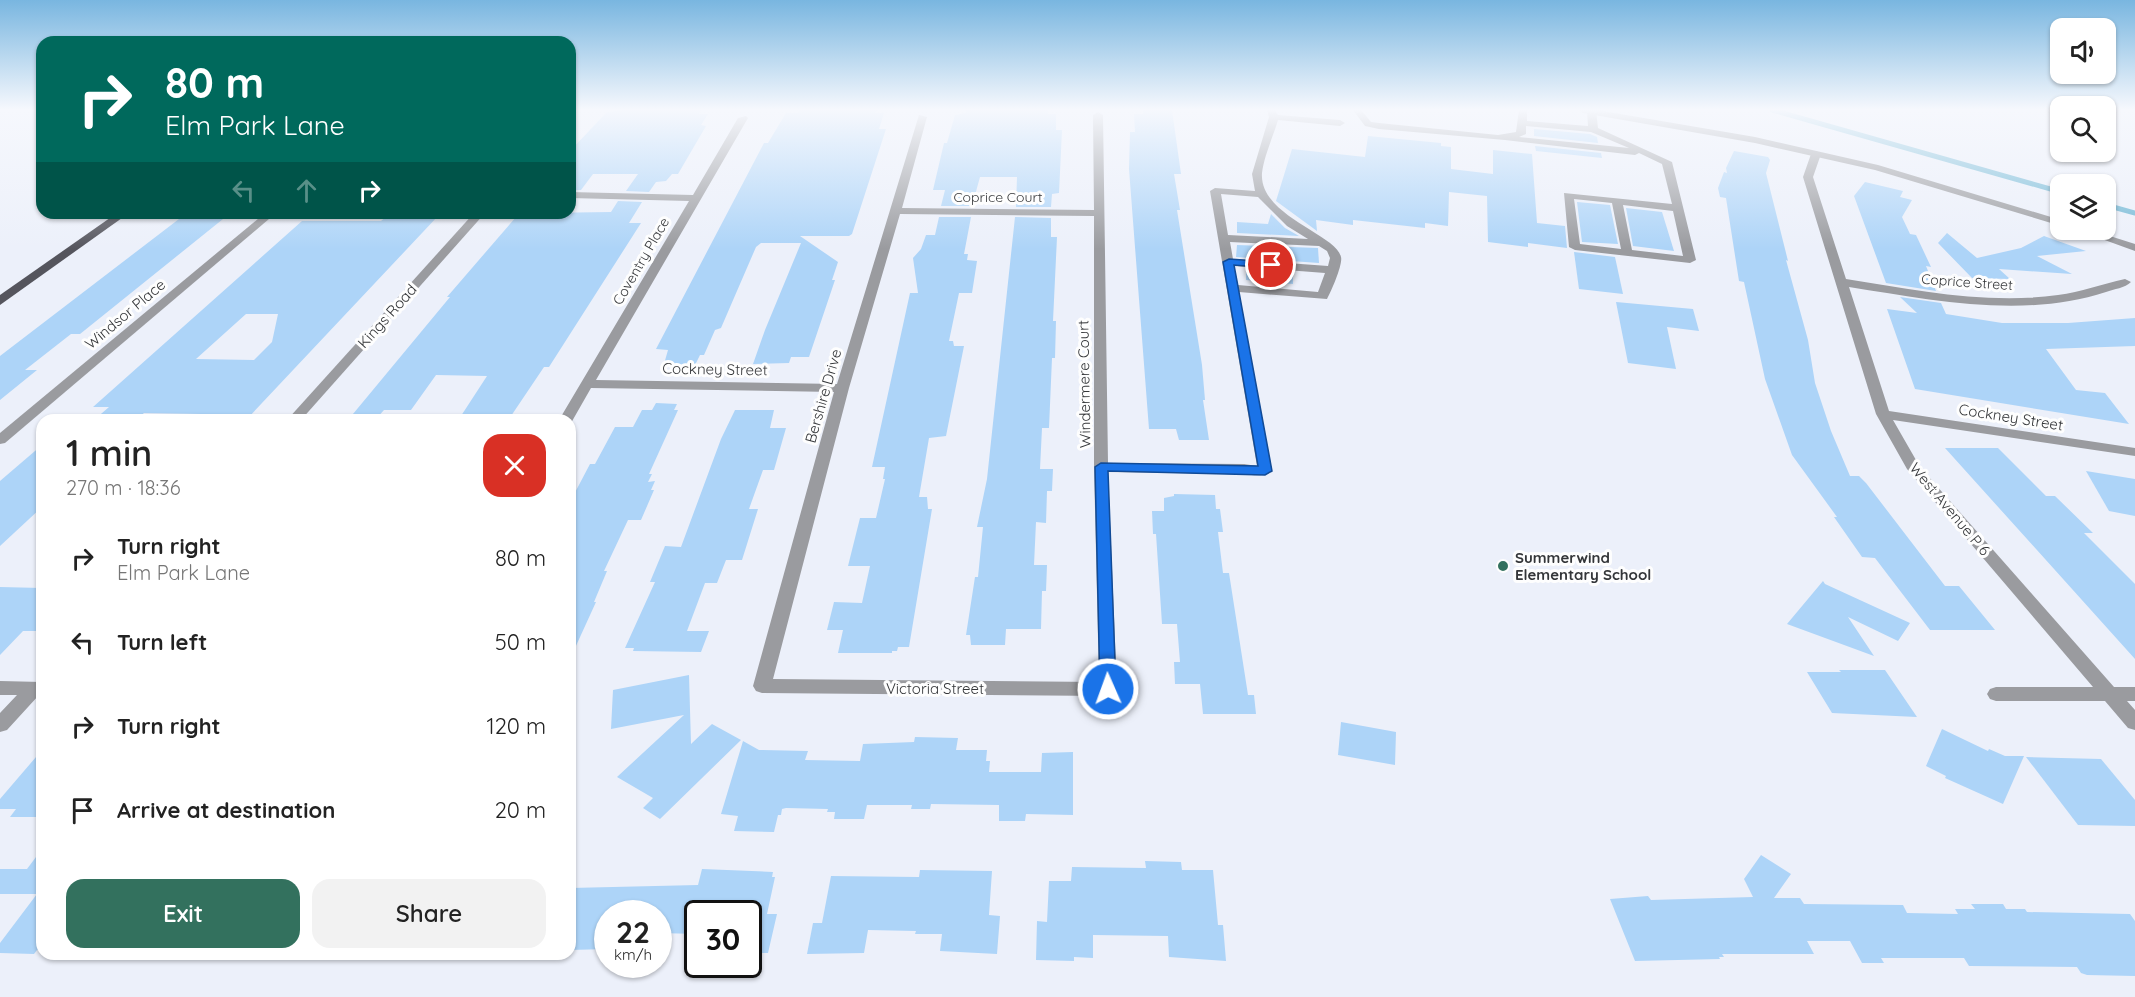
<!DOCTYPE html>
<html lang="en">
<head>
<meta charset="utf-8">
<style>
  :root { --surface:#fff; --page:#f2f2f2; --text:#222; --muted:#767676; --accent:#33715e }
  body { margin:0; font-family:Quicksand,sans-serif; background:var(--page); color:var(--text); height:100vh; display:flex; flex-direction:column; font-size:22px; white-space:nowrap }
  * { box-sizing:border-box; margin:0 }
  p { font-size:20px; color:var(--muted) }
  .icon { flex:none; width:33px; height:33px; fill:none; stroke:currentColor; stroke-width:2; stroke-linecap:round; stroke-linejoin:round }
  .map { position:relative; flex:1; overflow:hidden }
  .panel { position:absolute; left:36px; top:414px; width:540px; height:546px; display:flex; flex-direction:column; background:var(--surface); border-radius:18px; box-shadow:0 2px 4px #0004 }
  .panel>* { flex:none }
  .hud { position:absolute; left:36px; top:36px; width:540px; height:183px; border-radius:18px; box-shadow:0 2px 4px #0004; background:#00695c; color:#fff; overflow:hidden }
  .tools { position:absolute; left:2050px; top:18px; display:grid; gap:12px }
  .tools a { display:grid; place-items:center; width:66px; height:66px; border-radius:12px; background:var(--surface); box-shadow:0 2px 4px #0004; font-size:30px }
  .speed { position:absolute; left:594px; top:900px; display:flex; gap:12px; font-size:30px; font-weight:700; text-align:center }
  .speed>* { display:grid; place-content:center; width:78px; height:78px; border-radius:50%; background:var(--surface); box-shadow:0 2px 4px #0004; line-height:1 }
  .speed small { font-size:15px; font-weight:400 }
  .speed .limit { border:3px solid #111; border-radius:9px; background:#fff; color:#111 }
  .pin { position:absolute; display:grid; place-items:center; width:51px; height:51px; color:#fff; margin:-26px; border:3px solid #fff; border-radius:50%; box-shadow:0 2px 6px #0007 }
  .me { position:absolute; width:66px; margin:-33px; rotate:358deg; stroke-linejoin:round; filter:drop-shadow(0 0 4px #0008) }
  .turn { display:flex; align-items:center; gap:21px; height:126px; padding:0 30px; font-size:27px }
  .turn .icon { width:78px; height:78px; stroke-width:2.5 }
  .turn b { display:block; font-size:42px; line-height:51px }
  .lanes { display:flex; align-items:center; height:57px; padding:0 30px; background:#0003; justify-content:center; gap:30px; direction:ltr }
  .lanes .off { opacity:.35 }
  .round { display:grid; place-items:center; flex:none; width:63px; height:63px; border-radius:18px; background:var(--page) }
  .overview { display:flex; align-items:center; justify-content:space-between; height:102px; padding:0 30px }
  h1 { font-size:36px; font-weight:600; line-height:45px }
  .primary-button { display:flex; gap:12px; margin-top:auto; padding:12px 30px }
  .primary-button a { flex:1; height:69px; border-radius:18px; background:var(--accent); color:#fff; font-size:24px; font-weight:600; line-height:69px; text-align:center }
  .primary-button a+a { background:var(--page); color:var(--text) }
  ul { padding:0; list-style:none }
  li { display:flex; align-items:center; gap:18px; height:84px; padding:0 30px }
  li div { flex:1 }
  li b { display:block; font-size:22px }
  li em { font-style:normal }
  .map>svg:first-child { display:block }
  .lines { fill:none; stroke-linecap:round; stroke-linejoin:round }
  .stream { stroke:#72b8d5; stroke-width:5 }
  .building { fill:#add4f8; fill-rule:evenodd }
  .service { fill:#9a9b9f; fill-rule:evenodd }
  .minor { fill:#9a9b9f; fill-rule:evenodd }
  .tertiary { fill:#9a9b9f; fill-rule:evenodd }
  .primary { fill:#55555d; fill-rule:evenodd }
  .route { fill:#1a73e8; stroke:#114b97; stroke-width:1.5 }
  .poi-dot { fill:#33715e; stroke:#fefefe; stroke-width:2 }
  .labels { text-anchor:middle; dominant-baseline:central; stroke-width:6; stroke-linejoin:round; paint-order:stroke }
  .far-street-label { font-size:14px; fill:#343639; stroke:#fefefe }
  .street-label { font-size:15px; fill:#343639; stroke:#fefefe }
  .poi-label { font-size:15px; font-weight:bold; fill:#343639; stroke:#fefefe; text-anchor:start }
</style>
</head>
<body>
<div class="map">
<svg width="2135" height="997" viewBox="0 0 2135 997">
  <rect width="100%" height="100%" fill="#ecf0fa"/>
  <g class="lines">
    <g class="stream">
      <polyline points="1772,110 2061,192"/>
      <polyline points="2106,205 2135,213"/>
    </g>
  </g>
  <g class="building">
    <polygon points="627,110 701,110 699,114 708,114 701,125 706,126 678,174 672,174 666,181 656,182 649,192 626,191 638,174 593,174 581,190 570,190 570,151 607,112"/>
    <polygon points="800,110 877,110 875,113 884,113 879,129 886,129 852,234 849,236 800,236 838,262 832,280 835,280 809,357 791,357 789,363 753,364 765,330 801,243 761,243 756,247 721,328 715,330 704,355 700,355 695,365 664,364 668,350 656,349 764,143 768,143 786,113 799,113"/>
    <polygon points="966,110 1048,110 1048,114 1056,114 1056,130 1062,130 1059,193 1052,194 1051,207 1016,207 1017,177 980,177 972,206 941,206 945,190 933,190 944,143 947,143 955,115 966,113"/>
    <polygon points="1143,110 1172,110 1181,174 1174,174 1180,210 1177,210 1202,365 1205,400 1203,400 1209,440 1179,440 1176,429 1149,429 1129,169 1130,132 1135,132 1134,114 1143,114"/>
    <polygon points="1534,129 1590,134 1597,137 1598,143 1534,136"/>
    <polygon points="1368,136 1441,143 1441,146 1451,147 1451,169 1493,174 1493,150 1532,154 1537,223 1565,226 1567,248 1528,243 1528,247 1488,242 1487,196 1449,192 1448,226 1425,223 1425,228 1353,220 1353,225 1316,220 1317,231 1276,201 1292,149 1365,157"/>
    <polygon points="1535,146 1601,153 1602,158 1536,151"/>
    <polygon points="1734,151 1768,157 1770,160 1766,173 1788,261 1786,260 1808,340 1815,383 1831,431 1850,476 1859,476 1866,483 1945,586 1959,586 1995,630 1930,630 1875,558 1862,557 1834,517 1837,517 1792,455 1765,379 1744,282 1739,281 1726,198 1720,197 1718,188 1724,172 1727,173 1726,168"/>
    <polygon points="1865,182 1903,191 1900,197 1912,200 1902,217 1910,234 1916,235 1931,267 1926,266 1936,291 1886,283 1854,196"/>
    <polygon points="618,201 642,202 629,223 641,223 549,367 544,367 509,419 459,419 487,376 436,375 411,410 384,410 375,420 348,420 450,297 447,297 516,217 537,217 541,213 611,212"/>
    <polygon points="1577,202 1610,205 1618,244 1582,242"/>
    <polygon points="1626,208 1662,212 1674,251 1633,246"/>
    <polygon points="1271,214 1285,228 1299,236 1237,233 1237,222 1268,224"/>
    <path d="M438 216 248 418 197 417 201 414 144 413 135 420H94L109 407H93L302 221H381L386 217ZM246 314H278L272 342 254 360 196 359Z"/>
    <polygon points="939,217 971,217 964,254 968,254 967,260 977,261 972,293 959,293 949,341 953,341 954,346 964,346 946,436 929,438 919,497 927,497 928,509 932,509 909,647 898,647 897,651 892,651 892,653 838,653 843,630 827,630 834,602 862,603 870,566 848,566 860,518 876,518 885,479 883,479 885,467 872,467 910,293 918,293 913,258 921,249 926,235 935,235"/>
    <polygon points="1015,217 1051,218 1051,237 1057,237 1053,321 1056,321 1055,358 1052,358 1049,428 1042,428 1040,469 1053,469 1052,491 1047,491 1046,523 1036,522 1034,565 1047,565 1046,591 1042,591 1041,629 1006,629 1005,645 971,645 970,635 966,635 975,577 978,577 983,527 977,527 987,479"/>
    <polygon points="179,219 223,219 85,330 80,334 71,334 25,370 37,370 0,400 0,356"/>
    <polygon points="1947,233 1977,258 2021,248 2044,236 2086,251 2037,256 2072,274 1999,269 2010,279 1972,278 1938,243"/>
    <polygon points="1237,245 1318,248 1319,263 1236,257"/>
    <polygon points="1574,252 1615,257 1623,294 1579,289"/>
    <polygon points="1246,269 1293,273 1293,284 1246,280"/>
    <polygon points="1900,297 1941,303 1946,314 2002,323 2068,323 2135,318 2135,346 2046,349 2076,390 2105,393 2129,424 1915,389 1887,309 1917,313"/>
    <polygon points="1616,302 1693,309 1699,331 1667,327 1676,369 1628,363"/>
    <polygon points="656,403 677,404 674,410 678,410 649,474 652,474 648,482 655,481 651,490 654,490 641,520 628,520 604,571 607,571 594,602 596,602 570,659 570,502 590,464 595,464 615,427 633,427 642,410 652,410"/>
    <polygon points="735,410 774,410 770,428 786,428 774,470 763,470 749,509 758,509 742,560 726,560 717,583 705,583 687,631 709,631 701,652 633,651 634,648 625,648 655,582 650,582 665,546 681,547 721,439"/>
    <polygon points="42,445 42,507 0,546 0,481"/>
    <polygon points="1945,448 1998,448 2046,496 2055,496 2093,533 2084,533 2135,584 2135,659"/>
    <polygon points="2086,471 2135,479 2135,516 2109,511"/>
    <polygon points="1174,494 1215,495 1216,509 1220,509 1223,532 1218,532 1223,573 1229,573 1248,695 1254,695 1256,714 1203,714 1200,684 1175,684 1174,662 1180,662 1177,624 1162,624 1156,534 1153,534 1152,511 1164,511 1164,498 1174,496"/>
    <polygon points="1823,581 1825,584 1910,623 1898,641 1848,617 1874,656 1787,624"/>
    <polygon points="0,587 42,588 42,631 23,631 0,655"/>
    <polygon points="1839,670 1885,670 1917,717 1832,713 1807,672 1841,672"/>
    <polygon points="689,675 691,744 712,724 741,740 660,819 643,808 653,798 617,777 684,715 611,729 613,690"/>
    <polygon points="1341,722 1396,732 1395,765 1338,755"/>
    <polygon points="1942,729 1988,751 1989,749 2005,756 2024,756 2003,804 1945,778 1946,776 1926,766"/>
    <polygon points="915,737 958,738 956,750 987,750 986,761 990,761 989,772 1041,772 1042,753 1073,752 1073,815 1026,814 1025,821 999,821 999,805 931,804 930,809 911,809 912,805 867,805 864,819 834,819 835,812 827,812 828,809 786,808 782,809 781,815 778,815 774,832 734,831 738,816 721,814 743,741 759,750 808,751 805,760 860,761 863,744 914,742"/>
    <polygon points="42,750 42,817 10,817 16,809 0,809 0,799"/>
    <polygon points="2026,757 2101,759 2135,800 2135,826 2078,825"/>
    <polygon points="42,849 42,950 37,950 34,954 0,953 0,943 37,894 0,894 0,869 27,869"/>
    <polygon points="1761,855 1791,874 1774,898 1800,898 1804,904 1903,905 1907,913 1958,914 1955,909 1975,909 1971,904 2003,904 2006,909 2025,909 2027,912 2130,914 2135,921 2135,976 2087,975 2081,973 2077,967 1969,966 1964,958 1881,958 1884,963 1862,963 1850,941 1807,941 1814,954 1722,954 1724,957 1719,957 1720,959 1635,961 1610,899 1648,896 1651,900 1753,897 1744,879"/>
    <polygon points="1145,861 1181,862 1182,870 1213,870 1218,925 1223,925 1226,961 1169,957 1168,936 1093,935 1093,958 1074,957 1074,961 1036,960 1037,921 1047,922 1049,881 1071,881 1072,867 1146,868"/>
    <polygon points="702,869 773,872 772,877 775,877 767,914 777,914 768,953 757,953 756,959 748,958 748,914 698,914 698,934 658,933 658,914 608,914 608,949 570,950 570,888 698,885"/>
    <polygon points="920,870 992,871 989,915 1000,916 997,954 940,951 942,934 915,934 916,931 868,930 864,953 807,954 813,923 822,923 831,876 919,877"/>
  </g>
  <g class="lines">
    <g class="service">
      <path d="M1267 110H1275L1278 115 1340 120 1345 123 1340 126 1278 120C1273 137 1264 156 1262 173 1259 216 1336 234 1341 257 1343 264 1332 290 1327 299L1239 292 1272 471C1265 478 1244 476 1237 469L1244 464 1257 466 1210 191 1215 188 1255 191 1252 174 1269 117ZM1221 194 1258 197 1287 226 1308 239 1228 235ZM1230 242 1319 246 1327 251 1330 258 1328 266 1233 259ZM1234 266 1325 273 1318 292 1238 285Z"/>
      <path d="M1353 110H1361L1371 122 1379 123 1498 135 1516 132 1519 110H1527V121L1588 126 1587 111 1596 110 1598 128 1672 162 1696 260 1690 263 1575 250 1569 247 1564 193 1672 204 1662 164 1639 153 1635 155 1505 140 1379 129 1365 126ZM1526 126 1591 132 1629 148 1519 137 1526 134ZM1574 199 1612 203 1621 249 1580 244ZM1623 205 1673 211 1683 256 1632 250Z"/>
    </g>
    <g class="minor">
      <polygon points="570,110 576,110 570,113"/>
      <path d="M1098 112 1103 115 1108 463 1244 464 1251 469 1244 474 1108 472 1117 689 1114 694 1108 696 762 693 756 691 753 686 834 392 591 388 571 423 570 420H559L689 201 570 198V192L693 195 738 118 746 116 748 118 596 380 837 384 919 115 927 117 902 208 1094 210 1093 115ZM900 214 1094 216V467L1099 682 773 679 849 388Z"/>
      <path d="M1816 151 1821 154 1813 177 1846 279C1915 290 1988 305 2058 295 2081 292 2102 284 2125 279L2131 282C2125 288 2114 289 2106 292 2023 319 1932 300 1849 287L1889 411 2135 448V456L1893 420 1920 467 2114 687H2135V701H2127L2135 710V730L2128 728 2105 701H1996L1990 699 1987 694 1990 689 1996 687H2093L1907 469 1876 414 1803 177 1811 154Z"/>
      <polygon points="265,213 276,213 5,443 0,444 0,433"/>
      <polygon points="474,213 485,213 301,420 287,420"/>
      <polygon points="0,681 42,682 42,694 39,695 7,730 0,732 0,713 17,695 0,695"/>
    </g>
    <g class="tertiary">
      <polygon points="1579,110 1597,110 1755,137 1878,165 2061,220 2061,226 1875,170 1755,143 1583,113"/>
      <polygon points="2077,230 2091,230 2135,244 2135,251"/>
    </g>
    <polygon class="primary" points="117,213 129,213 0,305 0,295"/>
  </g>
  <linearGradient id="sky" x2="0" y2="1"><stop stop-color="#79b6e0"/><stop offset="0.44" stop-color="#f6f8fd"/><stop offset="1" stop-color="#f6f8fd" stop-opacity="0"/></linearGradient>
  <rect width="2135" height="249" fill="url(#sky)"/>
  <polygon class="route" points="1229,259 1271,262 1276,265 1271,268 1234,265 1272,471 1265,475 1108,471 1116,689 1114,693 1108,695 1102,693 1100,689 1095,467 1101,463 1258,466 1223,262"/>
  <circle class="poi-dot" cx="1503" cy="566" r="6"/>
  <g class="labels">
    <g class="far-street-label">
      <text x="998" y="197">Coprice Court</text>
      <text transform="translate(641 261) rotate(-60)">Coventry Place</text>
      <text transform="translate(1967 282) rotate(4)">Coprice Street</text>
    </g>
    <g class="street-label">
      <text transform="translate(125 314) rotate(-40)">Windsor Place</text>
      <text transform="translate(387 316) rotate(-48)">Kings Road</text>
      <text transform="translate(715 369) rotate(1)">Cockney Street</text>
      <text transform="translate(1084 384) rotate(-91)">Windermere Court</text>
      <text transform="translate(823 396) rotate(-74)">Bershire Drive</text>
      <text transform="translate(2011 417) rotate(9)">Cockney Street</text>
      <text transform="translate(1950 509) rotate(50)">West Avenue P 6</text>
      <text x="935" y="688">Victoria Street</text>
    </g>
    <g class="poi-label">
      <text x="1515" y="557">Summerwind<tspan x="1515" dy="17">Elementary School</tspan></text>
    </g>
  </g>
</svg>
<div class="tools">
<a><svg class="icon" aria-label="sound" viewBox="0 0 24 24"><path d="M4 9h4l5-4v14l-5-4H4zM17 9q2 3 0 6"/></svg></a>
<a><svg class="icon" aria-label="search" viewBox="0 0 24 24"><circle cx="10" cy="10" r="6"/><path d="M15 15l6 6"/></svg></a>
<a><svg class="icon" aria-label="layers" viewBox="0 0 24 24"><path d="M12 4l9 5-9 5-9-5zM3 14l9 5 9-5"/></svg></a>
</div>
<div class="speed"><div>22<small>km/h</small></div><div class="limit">30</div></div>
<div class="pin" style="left:1271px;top:265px;background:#d93025"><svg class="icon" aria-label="arrive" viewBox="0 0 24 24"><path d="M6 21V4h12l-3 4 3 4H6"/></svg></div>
<svg class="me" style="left:1108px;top:689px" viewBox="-20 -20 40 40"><circle r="17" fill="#1a73e8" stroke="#fff" stroke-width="3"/><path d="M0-11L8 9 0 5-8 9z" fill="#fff"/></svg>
<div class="hud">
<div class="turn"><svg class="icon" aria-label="right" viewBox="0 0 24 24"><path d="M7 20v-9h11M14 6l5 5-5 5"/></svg><div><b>80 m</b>Elm Park Lane</div></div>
<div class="lanes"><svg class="icon off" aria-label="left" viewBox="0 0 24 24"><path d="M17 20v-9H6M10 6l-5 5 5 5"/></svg><svg class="icon off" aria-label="ahead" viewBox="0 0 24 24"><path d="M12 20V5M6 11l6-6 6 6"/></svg><svg class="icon" aria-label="right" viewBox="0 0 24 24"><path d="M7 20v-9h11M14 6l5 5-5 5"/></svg></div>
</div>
<section class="panel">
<div class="overview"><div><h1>1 min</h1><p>270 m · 18:36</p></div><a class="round" style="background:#d93025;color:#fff"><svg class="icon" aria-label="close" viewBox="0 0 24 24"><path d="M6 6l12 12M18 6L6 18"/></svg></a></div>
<ul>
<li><svg class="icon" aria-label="right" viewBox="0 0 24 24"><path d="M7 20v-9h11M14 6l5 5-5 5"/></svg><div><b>Turn right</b><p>Elm Park Lane</p></div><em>80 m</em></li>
<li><svg class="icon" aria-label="left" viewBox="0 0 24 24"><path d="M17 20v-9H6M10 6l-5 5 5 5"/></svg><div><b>Turn left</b></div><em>50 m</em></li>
<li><svg class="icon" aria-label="right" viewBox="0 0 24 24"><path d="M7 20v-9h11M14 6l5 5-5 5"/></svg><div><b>Turn right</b></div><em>120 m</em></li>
<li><svg class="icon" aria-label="arrive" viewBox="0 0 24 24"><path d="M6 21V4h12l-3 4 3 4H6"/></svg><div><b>Arrive at destination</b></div><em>20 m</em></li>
</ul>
<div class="primary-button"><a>Exit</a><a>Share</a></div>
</section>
</div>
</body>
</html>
